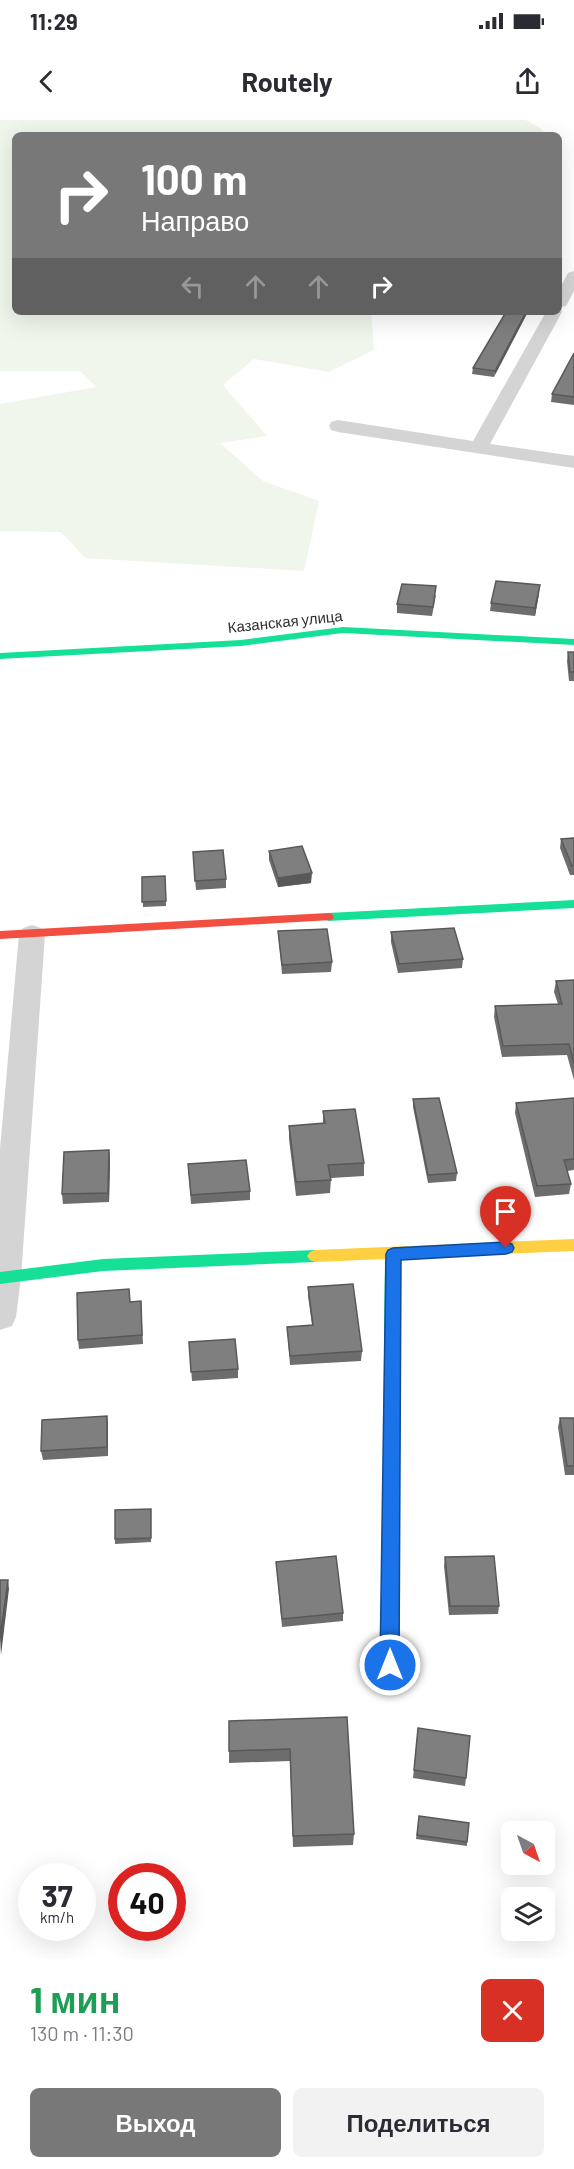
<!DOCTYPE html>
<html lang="ru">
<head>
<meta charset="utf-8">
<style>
  :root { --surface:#fff; --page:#f2f2f3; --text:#2b2b33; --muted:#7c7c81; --accent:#787878 }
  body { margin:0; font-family:Barlow,sans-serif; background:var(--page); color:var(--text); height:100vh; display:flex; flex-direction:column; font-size:22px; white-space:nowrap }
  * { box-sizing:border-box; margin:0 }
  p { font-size:20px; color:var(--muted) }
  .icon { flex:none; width:33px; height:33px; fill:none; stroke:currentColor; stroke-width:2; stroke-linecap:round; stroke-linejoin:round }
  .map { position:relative; height:1839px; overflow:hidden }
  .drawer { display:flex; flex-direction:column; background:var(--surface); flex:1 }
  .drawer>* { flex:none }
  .hud { position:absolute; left:12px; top:12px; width:550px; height:183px; border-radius:9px; box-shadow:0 6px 24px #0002; background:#787878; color:#fff; overflow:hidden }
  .needle { width:39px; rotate:140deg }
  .buttons { position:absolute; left:501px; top:1701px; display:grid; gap:12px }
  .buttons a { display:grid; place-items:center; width:54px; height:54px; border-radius:9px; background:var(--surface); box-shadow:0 6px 24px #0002; font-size:30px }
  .speed { position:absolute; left:18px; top:1743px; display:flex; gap:12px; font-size:30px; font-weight:700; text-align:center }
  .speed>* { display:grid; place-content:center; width:78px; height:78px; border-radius:50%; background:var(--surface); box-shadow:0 6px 24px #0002; line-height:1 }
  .speed small { font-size:15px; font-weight:400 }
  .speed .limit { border:9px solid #d22; background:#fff; color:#111 }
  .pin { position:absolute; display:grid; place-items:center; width:51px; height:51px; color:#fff; margin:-62px -26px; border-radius:50% 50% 50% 0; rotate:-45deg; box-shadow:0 0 6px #0007 }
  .pin .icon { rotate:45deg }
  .me { position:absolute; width:66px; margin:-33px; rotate:0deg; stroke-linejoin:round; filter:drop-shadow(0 0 4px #0008) }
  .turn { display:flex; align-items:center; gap:21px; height:126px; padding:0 30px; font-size:27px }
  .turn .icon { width:78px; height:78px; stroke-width:2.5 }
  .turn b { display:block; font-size:42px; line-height:51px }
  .lanes { display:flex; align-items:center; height:57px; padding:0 30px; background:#0003; justify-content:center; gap:30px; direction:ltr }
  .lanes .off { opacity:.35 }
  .round { display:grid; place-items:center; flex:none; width:63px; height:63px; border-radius:9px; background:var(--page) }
  .headline { display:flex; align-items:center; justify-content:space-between; height:102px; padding:0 30px }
  h1 { font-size:36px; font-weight:700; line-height:45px; color:#1e9e55 }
  .cta { display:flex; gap:12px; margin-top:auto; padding:12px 30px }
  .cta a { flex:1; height:69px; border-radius:9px; background:var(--accent); color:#fff; font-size:24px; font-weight:700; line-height:69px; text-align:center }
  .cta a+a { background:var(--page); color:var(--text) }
  .status { display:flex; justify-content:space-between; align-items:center; height:42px; padding:0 30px; background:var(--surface); direction:ltr }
  .status svg { height:16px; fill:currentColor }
  header { display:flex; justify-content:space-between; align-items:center; height:78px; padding:0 30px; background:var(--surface); font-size:27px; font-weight:700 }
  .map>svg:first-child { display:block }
  .green { fill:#f1f6ed }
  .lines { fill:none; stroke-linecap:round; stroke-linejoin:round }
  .street { fill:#d4d4d4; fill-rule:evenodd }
  .fast { fill:#16e098; fill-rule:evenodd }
  .slow { fill:#ffcf43; fill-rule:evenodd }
  .jam { fill:#f24e42; fill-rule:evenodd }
  .wall { fill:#6d6d6d }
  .shaded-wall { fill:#595959 }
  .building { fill:#7f7f7f; stroke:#595959; stroke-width:1.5 }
  .route { fill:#1a73e8; stroke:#114b97; stroke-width:1.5 }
  .labels { text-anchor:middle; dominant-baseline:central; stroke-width:6; stroke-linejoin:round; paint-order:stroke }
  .far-street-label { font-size:15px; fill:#303030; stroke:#fff }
</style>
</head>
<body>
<div class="status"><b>11:29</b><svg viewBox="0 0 49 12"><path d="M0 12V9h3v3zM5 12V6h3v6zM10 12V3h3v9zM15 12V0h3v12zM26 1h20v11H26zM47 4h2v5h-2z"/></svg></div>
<header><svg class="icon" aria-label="back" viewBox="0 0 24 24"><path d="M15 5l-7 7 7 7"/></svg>Routely<svg class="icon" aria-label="share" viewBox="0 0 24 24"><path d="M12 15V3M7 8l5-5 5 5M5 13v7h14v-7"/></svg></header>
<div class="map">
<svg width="574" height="1839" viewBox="0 0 574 1839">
  <rect width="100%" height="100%" fill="#fff"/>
  <polygon class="green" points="0,0 526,0 543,10 541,15 15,15 15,192 371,192 374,230 329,252 254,239 223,265 267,316 220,323 263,361 319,381 304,451 85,438 61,412 0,411 0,284 96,267 80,251 0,251"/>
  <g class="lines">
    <g class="street">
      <polygon points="574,151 574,171 566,186 560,187 560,168 568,153"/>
      <polygon points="560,188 562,192 490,324 574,336 574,348 338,312 331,310 329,306 331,302 338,300 473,321 546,192 560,192"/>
      <polygon points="32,805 41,808 45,814 21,1158 16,1197 12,1206 0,1210 0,1029 19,814 23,808"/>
    </g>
    <g class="fast">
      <polygon points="343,507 574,519 574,525 343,513 241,526 0,539 0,533 241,520"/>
      <polygon points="574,780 574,788 328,801 322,797 328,793"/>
      <polygon points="393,1128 398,1130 401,1134 399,1545 396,1551 390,1554 384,1551 381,1545 385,1134 388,1130"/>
      <polygon points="315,1130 320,1132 323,1136 320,1140 315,1142 103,1151 0,1164 0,1152 103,1139"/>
    </g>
    <polygon class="slow" points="574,1119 574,1131 315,1142 310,1140 307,1136 310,1132 315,1130"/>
    <polygon class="jam" points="328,793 332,794 334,797 332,800 0,819 0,811"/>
  </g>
  <g class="wall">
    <polygon points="506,192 494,257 472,254 473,248"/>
    <polygon points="574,233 574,285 551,282 552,274"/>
    <polygon points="539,474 535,496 490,491 491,483"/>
    <polygon points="436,475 432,496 397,493 397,484"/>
    <polygon points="568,532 574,532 574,561 569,561 567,541"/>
    <polygon points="574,718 574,755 570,755 560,728 561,719"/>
    <polygon points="269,731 311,763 278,767 269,740"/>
    <polygon points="193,732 226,759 226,768 196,770"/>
    <polygon points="165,756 166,786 143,787 142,757"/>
    <polygon points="278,811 332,842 331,852 282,854"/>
    <polygon points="391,812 463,839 462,848 398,853 391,822"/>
    <polygon points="574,860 574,960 567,935 502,937 494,897 495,886 558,884 554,872 556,861"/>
    <polygon points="574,978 574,1050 567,1051 571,1064 569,1074 535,1077 515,993 516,983"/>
    <polygon points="413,979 457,1053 456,1061 428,1063 413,987"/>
    <polygon points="323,991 364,1043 364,1056 331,1058 330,1073 296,1076 289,1019 289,1006 323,1003"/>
    <polygon points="109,1030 110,1040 109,1082 63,1084 62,1074"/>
    <polygon points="188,1044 250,1071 250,1080 191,1084"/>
    <polygon points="308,1167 362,1231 361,1241 290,1245 287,1207 312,1205 308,1176"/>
    <polygon points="130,1181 141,1181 143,1224 79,1229 78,1220"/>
    <polygon points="189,1222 238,1249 238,1258 192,1261"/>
    <polygon points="107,1296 108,1305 108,1336 43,1340 41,1331"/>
    <polygon points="560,1298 574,1298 574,1355 565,1355 558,1307"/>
    <polygon points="151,1393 151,1422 115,1424 115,1419"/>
    <polygon points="445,1437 499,1486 498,1494 449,1495 444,1446"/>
    <polygon points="276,1442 343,1493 343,1501 282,1507"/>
    <polygon points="347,1597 354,1714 353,1725 293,1727 290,1641 229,1643 229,1631"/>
    <polygon points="418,1608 466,1658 465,1666 413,1658"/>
    <polygon points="419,1696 467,1722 467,1726 416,1719"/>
  </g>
  <g class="shaded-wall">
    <polygon points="526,192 528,192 494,257 495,251"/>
    <polygon points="540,465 539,474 535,496 535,488"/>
    <polygon points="312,753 311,763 278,767 278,758"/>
    <polygon points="109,1030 110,1040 109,1082 108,1073"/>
    <polygon points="107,1296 108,1305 108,1336 107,1327"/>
    <polygon points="8,1460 9,1469 1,1535 0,1518"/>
  </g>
  <g class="building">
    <polygon points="506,192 526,192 495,251 473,248"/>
    <polygon points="574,233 574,277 552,274"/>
    <polygon points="496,461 540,465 535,488 491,483"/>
    <polygon points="402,464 436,466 433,487 397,484"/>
    <polygon points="568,532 574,532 574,552 570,552"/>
    <polygon points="574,718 574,745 572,746 561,719"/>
    <polygon points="302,726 312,753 278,758 269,731"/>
    <polygon points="223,730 226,759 195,761 193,732"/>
    <polygon points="165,756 166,781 142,782 142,757"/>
    <polygon points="454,808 463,839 399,844 391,812"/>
    <polygon points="327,809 332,842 282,845 278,811"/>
    <polygon points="574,860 574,943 569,924 503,926 495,886 562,884 556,861"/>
    <polygon points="439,978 457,1053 428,1055 413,979"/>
    <polygon points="574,978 574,1039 564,1040 571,1064 537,1066 516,983"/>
    <polygon points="355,989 364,1043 328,1045 331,1060 296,1062 289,1006 325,1003 323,991"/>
    <polygon points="109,1030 108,1073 62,1074 64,1032"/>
    <polygon points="246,1040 250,1071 191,1075 188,1044"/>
    <polygon points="353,1164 362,1231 290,1236 287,1207 313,1205 308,1167"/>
    <polygon points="129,1169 130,1182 141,1181 142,1215 78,1220 77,1173"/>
    <polygon points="235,1219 238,1249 191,1252 189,1222"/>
    <polygon points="107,1296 107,1327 41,1331 42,1300"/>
    <polygon points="560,1298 574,1298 574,1346 567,1346"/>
    <polygon points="151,1389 151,1418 115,1419 115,1390"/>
    <polygon points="336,1436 343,1493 282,1499 276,1442"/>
    <polygon points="494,1436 499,1486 450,1486 445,1437"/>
    <polygon points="0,1460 8,1460 0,1518"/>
    <polygon points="347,1597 354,1714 293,1716 290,1629 229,1631 229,1601"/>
    <polygon points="418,1608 470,1616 466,1658 414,1650"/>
    <polygon points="419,1696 469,1703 467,1722 417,1715"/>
  </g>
  <polygon class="route" points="506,1122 512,1124 514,1128 512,1132 506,1134 401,1140 399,1545 396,1551 390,1553 383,1551 380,1545 386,1134 388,1130 393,1128"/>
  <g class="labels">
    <g class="far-street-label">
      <text transform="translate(285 501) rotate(-6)">Казанская улица</text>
    </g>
  </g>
</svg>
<div class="buttons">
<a><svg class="needle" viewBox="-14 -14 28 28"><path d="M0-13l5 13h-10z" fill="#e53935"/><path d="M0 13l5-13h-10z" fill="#7c7c81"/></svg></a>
<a><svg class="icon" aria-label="layers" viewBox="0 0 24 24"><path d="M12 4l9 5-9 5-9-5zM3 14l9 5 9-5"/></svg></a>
</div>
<div class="speed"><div>37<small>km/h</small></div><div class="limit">40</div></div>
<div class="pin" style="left:506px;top:1128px;background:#d93025"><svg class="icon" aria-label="arrive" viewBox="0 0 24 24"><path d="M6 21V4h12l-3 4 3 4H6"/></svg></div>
<svg class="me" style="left:390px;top:1545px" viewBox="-20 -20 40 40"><circle r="17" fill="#1a73e8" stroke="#fff" stroke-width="3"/><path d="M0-11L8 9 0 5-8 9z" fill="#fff"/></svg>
<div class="hud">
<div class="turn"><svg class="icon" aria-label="right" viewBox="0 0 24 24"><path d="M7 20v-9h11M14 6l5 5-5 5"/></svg><div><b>100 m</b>Направо</div></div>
<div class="lanes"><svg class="icon off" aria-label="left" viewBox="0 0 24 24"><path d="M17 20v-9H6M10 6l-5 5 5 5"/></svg><svg class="icon off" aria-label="ahead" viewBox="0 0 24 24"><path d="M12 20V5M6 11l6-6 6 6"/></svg><svg class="icon off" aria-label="ahead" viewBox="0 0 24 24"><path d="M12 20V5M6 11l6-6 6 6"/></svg><svg class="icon" aria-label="right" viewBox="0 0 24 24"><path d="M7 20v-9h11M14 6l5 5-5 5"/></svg></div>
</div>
</div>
<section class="drawer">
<div class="headline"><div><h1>1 мин</h1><p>130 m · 11:30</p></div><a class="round" style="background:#d93025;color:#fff"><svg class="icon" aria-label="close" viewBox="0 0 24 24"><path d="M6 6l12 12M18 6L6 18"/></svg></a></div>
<div class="cta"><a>Выход</a><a>Поделиться</a></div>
</section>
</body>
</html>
